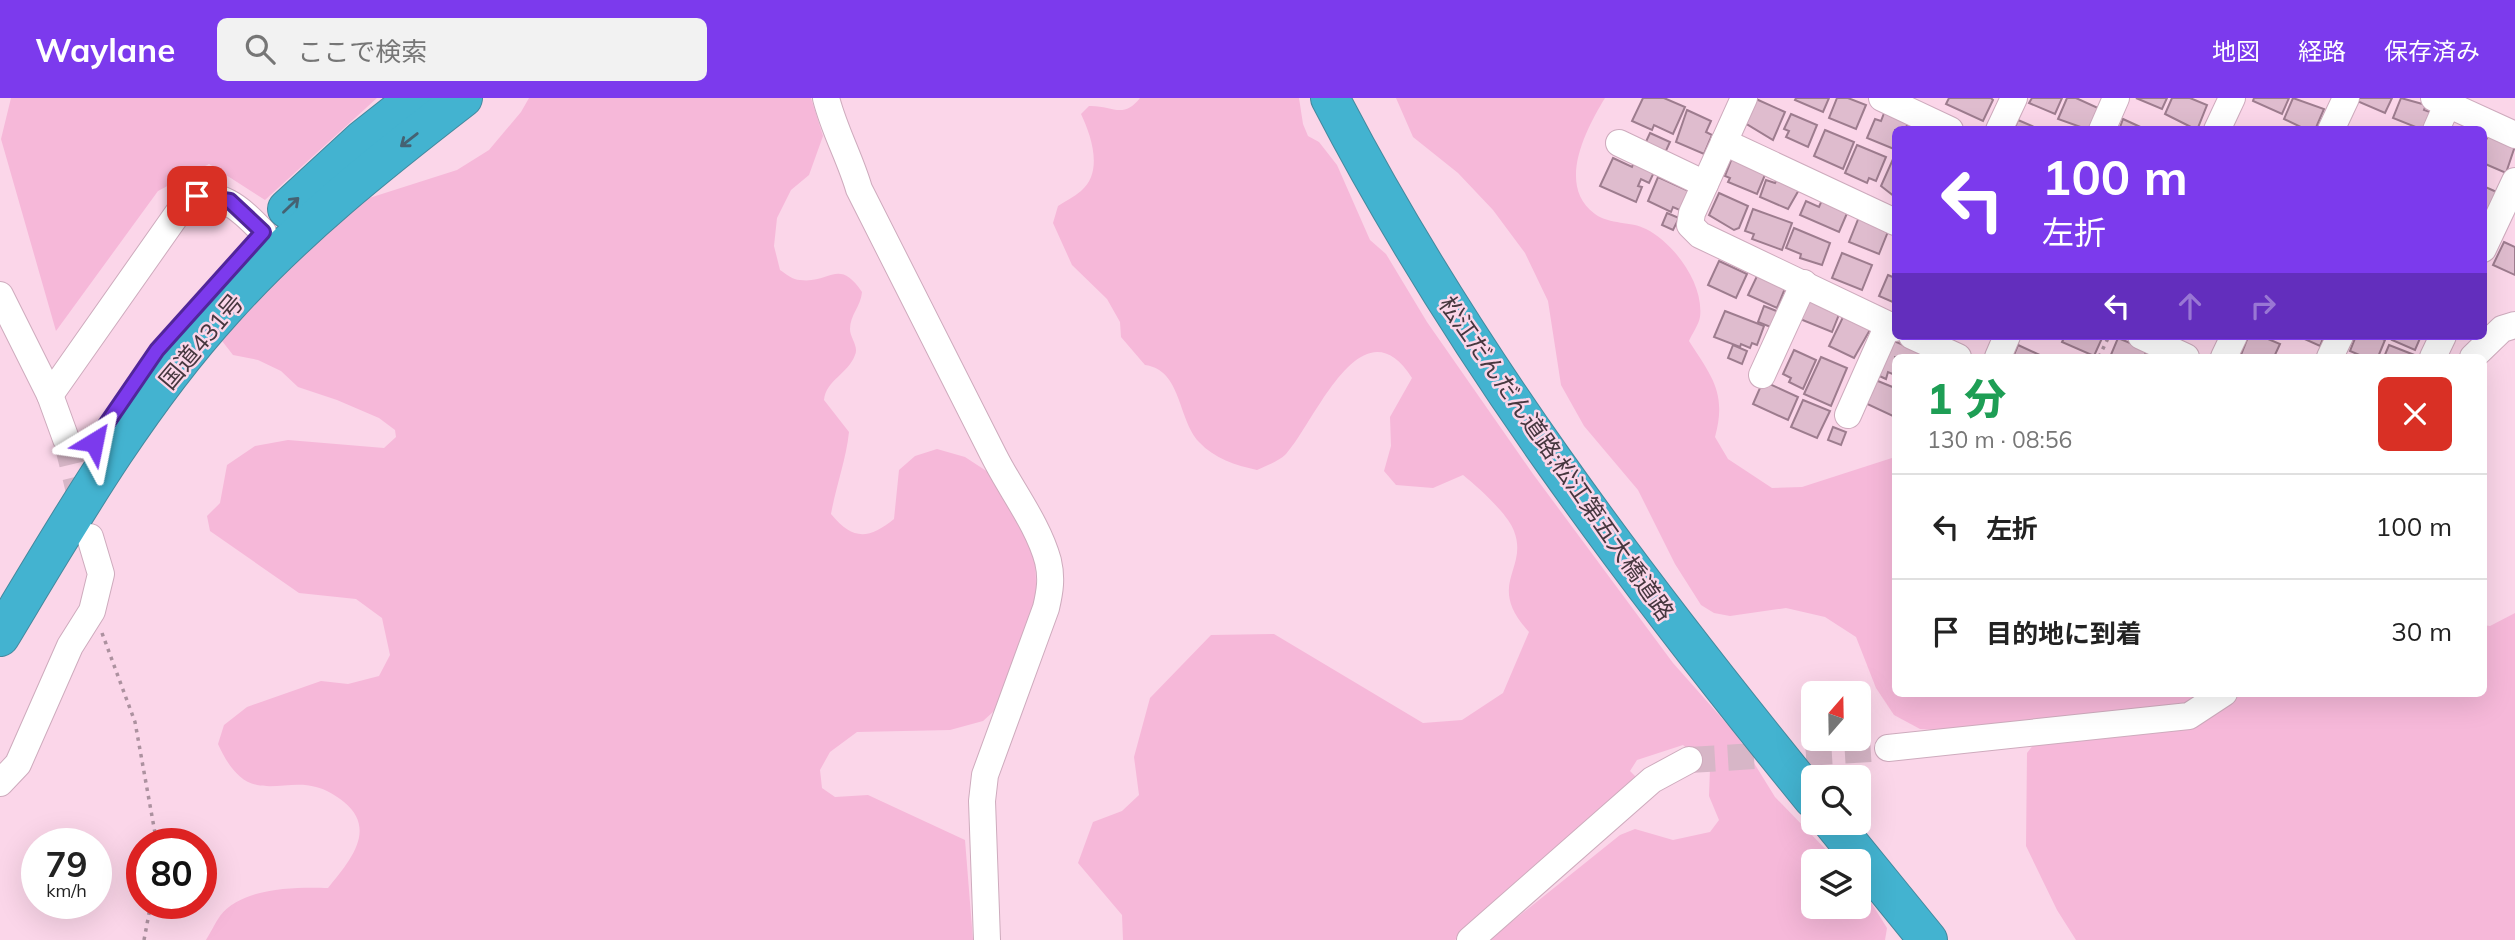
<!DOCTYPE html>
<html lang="ja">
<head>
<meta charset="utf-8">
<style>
  :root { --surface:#fff; --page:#f2f2f2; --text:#222; --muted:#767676; --line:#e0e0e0; --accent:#7c3aed }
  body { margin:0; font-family:Mulish,"Noto Sans JP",sans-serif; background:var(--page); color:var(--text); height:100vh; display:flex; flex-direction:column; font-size:26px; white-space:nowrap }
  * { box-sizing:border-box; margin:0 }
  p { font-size:23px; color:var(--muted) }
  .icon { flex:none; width:38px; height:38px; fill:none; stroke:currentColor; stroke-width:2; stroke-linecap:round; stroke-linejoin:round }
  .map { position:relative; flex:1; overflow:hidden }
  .panel { position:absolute; left:1892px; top:256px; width:595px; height:343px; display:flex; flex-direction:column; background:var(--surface); border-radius:10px; box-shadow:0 7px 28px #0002 }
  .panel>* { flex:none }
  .banner { position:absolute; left:1892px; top:28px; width:595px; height:214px; border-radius:10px; box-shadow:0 7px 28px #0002; background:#7c3aed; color:#fff; overflow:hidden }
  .needle { width:46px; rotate:20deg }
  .buttons { position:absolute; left:1801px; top:583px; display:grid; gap:14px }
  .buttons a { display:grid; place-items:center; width:70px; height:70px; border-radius:10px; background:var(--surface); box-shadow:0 7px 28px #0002; font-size:35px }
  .speed { position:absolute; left:21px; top:730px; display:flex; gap:14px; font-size:35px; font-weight:700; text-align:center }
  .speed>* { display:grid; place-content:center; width:91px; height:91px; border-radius:50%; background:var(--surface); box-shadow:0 7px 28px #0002; line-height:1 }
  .speed small { font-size:18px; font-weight:400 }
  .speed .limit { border:10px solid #d22; background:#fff; color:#111 }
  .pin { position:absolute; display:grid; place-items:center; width:60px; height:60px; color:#fff; margin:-30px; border-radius:14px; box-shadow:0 4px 10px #0006 }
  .me { position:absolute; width:77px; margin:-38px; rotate:35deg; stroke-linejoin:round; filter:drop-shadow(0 0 5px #0008) }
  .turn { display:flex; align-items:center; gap:24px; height:147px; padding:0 35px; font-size:32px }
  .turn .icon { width:91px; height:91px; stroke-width:2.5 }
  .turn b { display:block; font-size:49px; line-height:60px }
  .lanes { display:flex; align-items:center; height:66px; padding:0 35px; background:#0003; justify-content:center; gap:35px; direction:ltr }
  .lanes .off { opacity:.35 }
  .round { display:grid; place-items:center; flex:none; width:74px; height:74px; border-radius:10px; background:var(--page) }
  .headline { display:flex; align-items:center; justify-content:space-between; height:119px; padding:0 35px }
  h1 { font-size:42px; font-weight:800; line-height:52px; color:#1e9e55 }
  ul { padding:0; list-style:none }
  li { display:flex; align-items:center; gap:21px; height:105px; padding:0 35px; border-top:2px solid var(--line) }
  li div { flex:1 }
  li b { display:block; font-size:26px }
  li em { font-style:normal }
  header { display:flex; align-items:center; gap:42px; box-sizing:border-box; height:98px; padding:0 35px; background:var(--accent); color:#fff }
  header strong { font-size:33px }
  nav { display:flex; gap:38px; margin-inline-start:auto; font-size:24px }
  .search { width:490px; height:63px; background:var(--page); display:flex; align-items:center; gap:18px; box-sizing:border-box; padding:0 24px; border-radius:10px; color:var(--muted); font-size:26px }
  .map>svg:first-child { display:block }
  .green { fill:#f6b8d9 }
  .building { fill:#dfbcce; stroke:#9d7c8e; stroke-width:2 }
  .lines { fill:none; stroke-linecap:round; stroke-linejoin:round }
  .minor-tunnel { stroke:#d7b6c7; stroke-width:26; stroke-dasharray:26 13; stroke-linecap:butt }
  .minor-casing { stroke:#ceabbd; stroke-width:28 }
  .highway-casing { stroke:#44889d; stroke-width:40 }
  .path { stroke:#ac919f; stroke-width:3.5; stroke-dasharray:3.5 5; stroke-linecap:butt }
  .minor { stroke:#fff; stroke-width:26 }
  .highway { stroke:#43b3d0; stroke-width:38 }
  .oneway { stroke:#456272 }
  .route-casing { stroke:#51269a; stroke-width:18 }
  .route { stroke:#7c3aed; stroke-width:12 }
  .labels { text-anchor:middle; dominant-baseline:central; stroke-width:5; stroke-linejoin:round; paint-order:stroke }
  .street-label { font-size:24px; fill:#46373f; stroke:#fbd6e9 }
</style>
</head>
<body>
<header>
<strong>Waylane</strong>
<div class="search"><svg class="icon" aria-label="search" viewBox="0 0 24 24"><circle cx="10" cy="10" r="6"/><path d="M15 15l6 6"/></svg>ここで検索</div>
<nav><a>地図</a><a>経路</a><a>保存済み</a></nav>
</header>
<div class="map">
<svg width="2515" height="842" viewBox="0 0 2515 842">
  <rect width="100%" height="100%" fill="#fbd6e9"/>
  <g class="green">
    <polygon points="11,0 377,0 265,102 209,66 158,93 56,233 1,41"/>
    <path d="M529 0H811L823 38 809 77 791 92 777 120 774 148 780 172C786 176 793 182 800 182 831 186 838 159 862 194 861 208 850 217 850 231 850 240 859 248 855 257 848 276 826 282 824 302L849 334C846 362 836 388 831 416 853 443 869 441 894 421L899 372 915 358 937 351 965 359 991 376 1018 420 1035 460 1037 506 1004 604 983 623 950 632 857 634 830 654 820 672 822 690 835 699 868 697 965 742 973 842H206C211 834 215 825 220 818 242 789 296 789 328 790 349 764 378 732 344 704 337 698 325 691 316 689 296 683 276 691 257 687 238 684 225 662 218 646L224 627 247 609 321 583 348 586 379 578 390 557 382 520 356 501 299 495 210 433 207 418 220 405 227 367 255 348 288 342 384 350 396 339 395 332 379 320 337 302 298 289 281 273 258 262 233 257 219 239 224 221 363 102 457 72 489 52 521 14Z"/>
    <path d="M1140 0H1299L1303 26 1308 38 1319 44 1337 67 1370 142 1386 156 1427 224 1533 376 1673 565 1736 636 1775 699 1837 763H1813V808H1858L1859 785 1887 830 1885 842H1489L1620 737 1635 731 1673 742 1710 734 1719 722 1709 698 1710 670 1683 647 1637 662 1630 673 1638 681 1539 771 1455 842H1123L1122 817 1078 765 1093 724 1122 713 1139 697 1134 659 1150 600 1211 537 1274 536 1423 625 1462 622 1503 595 1529 534C1485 486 1529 472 1514 433 1508 416 1478 389 1463 377L1433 390 1396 387 1384 373 1391 348 1390 319 1412 280C1362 201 1315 324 1286 356 1279 363 1266 368 1257 372 1235 367 1215 361 1199 344 1177 320 1182 272 1145 267L1121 239 1120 224 1107 201 1072 167 1053 125 1058 108C1065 103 1074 99 1081 93 1104 74 1091 37 1081 16L1089 8C1112 7 1123 22 1140 0Z"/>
    <path d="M1396 0H1605C1586 31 1556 88 1595 116 1610 127 1631 123 1646 131 1675 146 1704 186 1700 219 1699 226 1692 236 1689 243 1712 279 1727 295 1715 339L1728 361 1772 390 1802 389 1895 359V595H2215L2184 613 1951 633 1920 631 1894 617 1876 590 1856 539 1825 519 1786 510 1730 518 1714 515 1701 507 1675 466 1638 392 1584 328 1561 287 1548 203 1525 155 1493 112 1458 75 1413 39Z"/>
    <polygon points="2515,515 2515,842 2076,842 2057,812 2026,748 2027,655 2037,642 2233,595 2483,595 2483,527 2490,528"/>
  </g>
  <g class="building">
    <polygon points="1643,0 1664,0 1685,9 1673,36 1654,27 1652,32 1632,23"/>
    <polygon points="1796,0 1829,0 1823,14 1795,2"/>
    <polygon points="1837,0 1848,0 1866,7 1856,31 1829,20"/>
    <polygon points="1949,0 1991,0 1993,2 1983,23 1946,6"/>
    <polygon points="2032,0 2062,0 2055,16 2029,5"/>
    <polygon points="2067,0 2076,0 2098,10 2089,32 2058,21"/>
    <polygon points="2136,0 2167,0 2162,11"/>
    <polygon points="2172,0 2190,0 2207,7 2197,32 2165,16"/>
    <polygon points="2254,0 2289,0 2282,16 2253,3"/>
    <polygon points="2293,0 2324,11 2315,32 2307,32 2284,21"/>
    <polygon points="2358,0 2392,0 2385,15 2357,3"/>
    <polygon points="2401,0 2426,7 2424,12 2430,14 2423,32 2393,20"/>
    <polygon points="1756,1 1785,14 1773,42 1745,25"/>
    <polygon points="1886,10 1910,20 1905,32 1895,32 1894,51 1867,40 1875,21 1881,23"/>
    <polygon points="1687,12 1711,23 1706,34 1712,37 1704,56 1676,44"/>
    <polygon points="1791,16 1817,27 1808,49 1786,39 1789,33 1784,31"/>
    <polygon points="2123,21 2147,32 2119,32"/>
    <polygon points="2018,22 2041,32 2014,32"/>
    <polygon points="1825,32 1854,44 1843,71 1814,58"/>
    <polygon points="1650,35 1670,44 1664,57 1644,48"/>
    <polygon points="2489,36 2515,48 2506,75 2483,65 2483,48"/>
    <polygon points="1857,47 1886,59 1876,83 1869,80 1867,85 1845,75"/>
    <polygon points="1613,60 1632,69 1634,64 1655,72 1649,85 1641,81 1638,88 1642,89 1636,104 1600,88"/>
    <polygon points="1732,60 1767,72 1757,96 1728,84 1730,80 1725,78"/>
    <polygon points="1893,61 1895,62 1895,99 1881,88"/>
    <polygon points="1658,79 1691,94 1682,113 1673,109 1671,114 1648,103"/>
    <polygon points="1777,81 1800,90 1788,111 1760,99 1766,82 1775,85"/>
    <polygon points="2483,88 2499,95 2483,124"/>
    <polygon points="1719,95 1748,108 1739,130 1734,132 1709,117"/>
    <polygon points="1822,102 1848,113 1839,134 1800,117 1806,103 1819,109"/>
    <polygon points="1753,111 1792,125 1782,152 1752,141 1754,136 1745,133"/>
    <polygon points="1667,115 1679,120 1673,132 1662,127"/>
    <polygon points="1859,119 1889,131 1879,156 1849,144"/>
    <polygon points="1794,130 1830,145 1822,167 1800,160 1801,156 1786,150"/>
    <polygon points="2504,144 2515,149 2515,177 2493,167"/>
    <polygon points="1842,155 1872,167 1862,192 1832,180"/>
    <polygon points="1719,163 1747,176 1736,200 1708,187"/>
    <polygon points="1758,176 1786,188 1777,210 1748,197"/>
    <polygon points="1888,177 1895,180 1895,205 1879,198"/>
    <polygon points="1809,201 1840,214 1832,234 1800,221"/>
    <polygon points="1764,208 1779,214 1773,230 1758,224"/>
    <polygon points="1725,213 1764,228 1757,247 1752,245 1750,250 1741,246 1740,249 1714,239"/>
    <polygon points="1844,217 1871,230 1854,260 1829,248"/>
    <polygon points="2065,238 2103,238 2094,258 2062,244"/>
    <polygon points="2253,238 2261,238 2280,246 2274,259 2241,257 2248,239"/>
    <polygon points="2298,238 2324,238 2320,248"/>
    <polygon points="2356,238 2376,238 2385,242 2378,259 2364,259 2350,253"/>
    <polygon points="2394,238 2421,238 2415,252 2392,242"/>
    <polygon points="2118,240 2147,252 2144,259 2110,259"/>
    <polygon points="1894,243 1922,255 1920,259 1895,259 1895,277 1888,274 1886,281 1875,276"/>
    <polygon points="1733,247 1747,253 1742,266 1728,260"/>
    <polygon points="2018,247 2044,259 2013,259"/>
    <polygon points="2389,247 2417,258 2417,259 2384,259"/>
    <polygon points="1794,252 1816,262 1803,291 1789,284 1791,280 1783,276"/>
    <polygon points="1821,259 1847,270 1831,308 1804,296"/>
    <polygon points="1873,281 1895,290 1895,319 1863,304"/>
    <polygon points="1763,283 1798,299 1788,322 1753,306"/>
    <polygon points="1803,302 1830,313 1817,340 1791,329"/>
    <polygon points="1833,329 1846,334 1841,347 1828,342"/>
  </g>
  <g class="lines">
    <g class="minor-tunnel">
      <polyline points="66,341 84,414"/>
      <polyline points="1689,662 1888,650"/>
    </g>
    <defs>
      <g id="minor">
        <path d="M826 0C834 32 850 60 859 91 904 180 949 269 994 358 1011 392 1038 426 1048 463 1052 480 1050 493 1046 510L985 677 982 703 987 842"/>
        <polyline points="1744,0 1692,115 1690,127 1700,137 1895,230"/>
        <polyline points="1882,0 1950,32"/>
        <polyline points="2434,0 2515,37"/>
        <polyline points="1999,32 2014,0"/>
        <polyline points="2102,32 2116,0"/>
        <polyline points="2217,32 2232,0"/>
        <polyline points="2331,32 2346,0"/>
        <polyline points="2436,32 2450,0"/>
        <polyline points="1724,44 1895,124"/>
        <polyline points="1619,45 1705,86"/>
        <polyline points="2483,151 2515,83"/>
        <polyline points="0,197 50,297 66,341"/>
        <polyline points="1912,238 1958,259"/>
        <polyline points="2141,238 2186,259"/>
        <polyline points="1998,259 2007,238"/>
        <polyline points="2224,259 2234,238"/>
        <polyline points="2330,259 2340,238"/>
        <polyline points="2433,259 2443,238"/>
        <polyline points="2473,259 2502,231 2515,227"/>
        <polyline points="1762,277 1804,185"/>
        <path d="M50 297 185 105C218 88 241 111 263 134"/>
        <polyline points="1848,317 1888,227"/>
        <polyline points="1888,650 2189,618 2224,595"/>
        <polyline points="0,685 18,666 70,548 92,513 101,476 90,439"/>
        <polyline points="1470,842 1652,682 1689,662"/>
      </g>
      <g id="highway">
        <path d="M1330 0C1461 253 1634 481 1813 701"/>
        <polyline points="287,111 362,42 415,0"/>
        <path d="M0 539C68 426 135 309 224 211 296 131 379 65 463 0"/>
        <polyline points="1832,724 1928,842"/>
      </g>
    </defs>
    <use href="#minor" class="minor-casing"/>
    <use href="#highway" class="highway-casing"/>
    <g class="path">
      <polyline points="2099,259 2109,238"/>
      <polyline points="102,535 135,624 157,746"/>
      <polyline points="144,842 151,805"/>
    </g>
    <use href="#minor" class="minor"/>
    <use href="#highway" class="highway"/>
  </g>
  <defs><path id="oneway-shaft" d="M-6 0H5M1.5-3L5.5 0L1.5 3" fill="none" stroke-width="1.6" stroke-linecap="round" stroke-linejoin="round" transform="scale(1.75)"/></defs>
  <g class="oneway">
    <use href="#oneway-shaft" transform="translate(409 42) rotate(142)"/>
    <use href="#oneway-shaft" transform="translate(291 107) rotate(-44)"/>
  </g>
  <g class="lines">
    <defs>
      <polyline id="route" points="94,344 157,252 263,134 230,103 197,98"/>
    </defs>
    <use href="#route" class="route-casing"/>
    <use href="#route" class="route"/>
  </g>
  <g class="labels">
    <g class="street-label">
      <text transform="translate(201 243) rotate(-50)">国道431号</text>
      <text transform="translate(1557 360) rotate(55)">松江だんだん道路;松江第五大橋道路</text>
    </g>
  </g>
</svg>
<div class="buttons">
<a><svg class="needle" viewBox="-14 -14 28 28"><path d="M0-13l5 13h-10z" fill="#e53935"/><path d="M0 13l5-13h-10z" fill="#767676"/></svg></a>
<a><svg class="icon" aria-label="search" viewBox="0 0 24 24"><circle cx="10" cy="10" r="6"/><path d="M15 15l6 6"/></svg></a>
<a><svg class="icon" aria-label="layers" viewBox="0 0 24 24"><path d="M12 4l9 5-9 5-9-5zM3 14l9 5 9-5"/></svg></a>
</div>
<div class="speed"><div>79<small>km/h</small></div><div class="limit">80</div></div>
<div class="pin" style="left:197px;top:98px;background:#d93025"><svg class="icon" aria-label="arrive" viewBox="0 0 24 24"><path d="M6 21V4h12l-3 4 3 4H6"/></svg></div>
<svg class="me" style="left:94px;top:344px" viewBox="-20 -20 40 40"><path d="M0-17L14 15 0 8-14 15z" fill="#7c3aed" stroke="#fff" stroke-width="4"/></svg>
<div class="banner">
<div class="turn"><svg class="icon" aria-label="left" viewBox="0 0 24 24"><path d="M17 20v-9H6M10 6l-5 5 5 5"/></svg><div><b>100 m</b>左折</div></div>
<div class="lanes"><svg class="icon" aria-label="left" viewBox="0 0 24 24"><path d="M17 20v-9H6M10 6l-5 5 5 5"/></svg><svg class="icon off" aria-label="ahead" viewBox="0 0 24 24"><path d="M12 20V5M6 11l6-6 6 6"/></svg><svg class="icon off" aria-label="right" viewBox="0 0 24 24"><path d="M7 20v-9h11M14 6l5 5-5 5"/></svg></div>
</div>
<section class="panel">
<div class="headline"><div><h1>1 分</h1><p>130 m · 08:56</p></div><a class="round" style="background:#d93025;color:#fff"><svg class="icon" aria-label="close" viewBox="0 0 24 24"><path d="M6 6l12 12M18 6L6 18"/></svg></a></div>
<ul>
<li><svg class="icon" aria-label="left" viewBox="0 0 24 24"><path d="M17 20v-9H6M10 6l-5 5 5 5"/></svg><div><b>左折</b></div><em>100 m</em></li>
<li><svg class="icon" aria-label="arrive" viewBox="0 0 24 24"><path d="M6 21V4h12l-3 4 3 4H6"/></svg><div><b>目的地に到着</b></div><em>30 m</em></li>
</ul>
</section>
</div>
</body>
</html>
